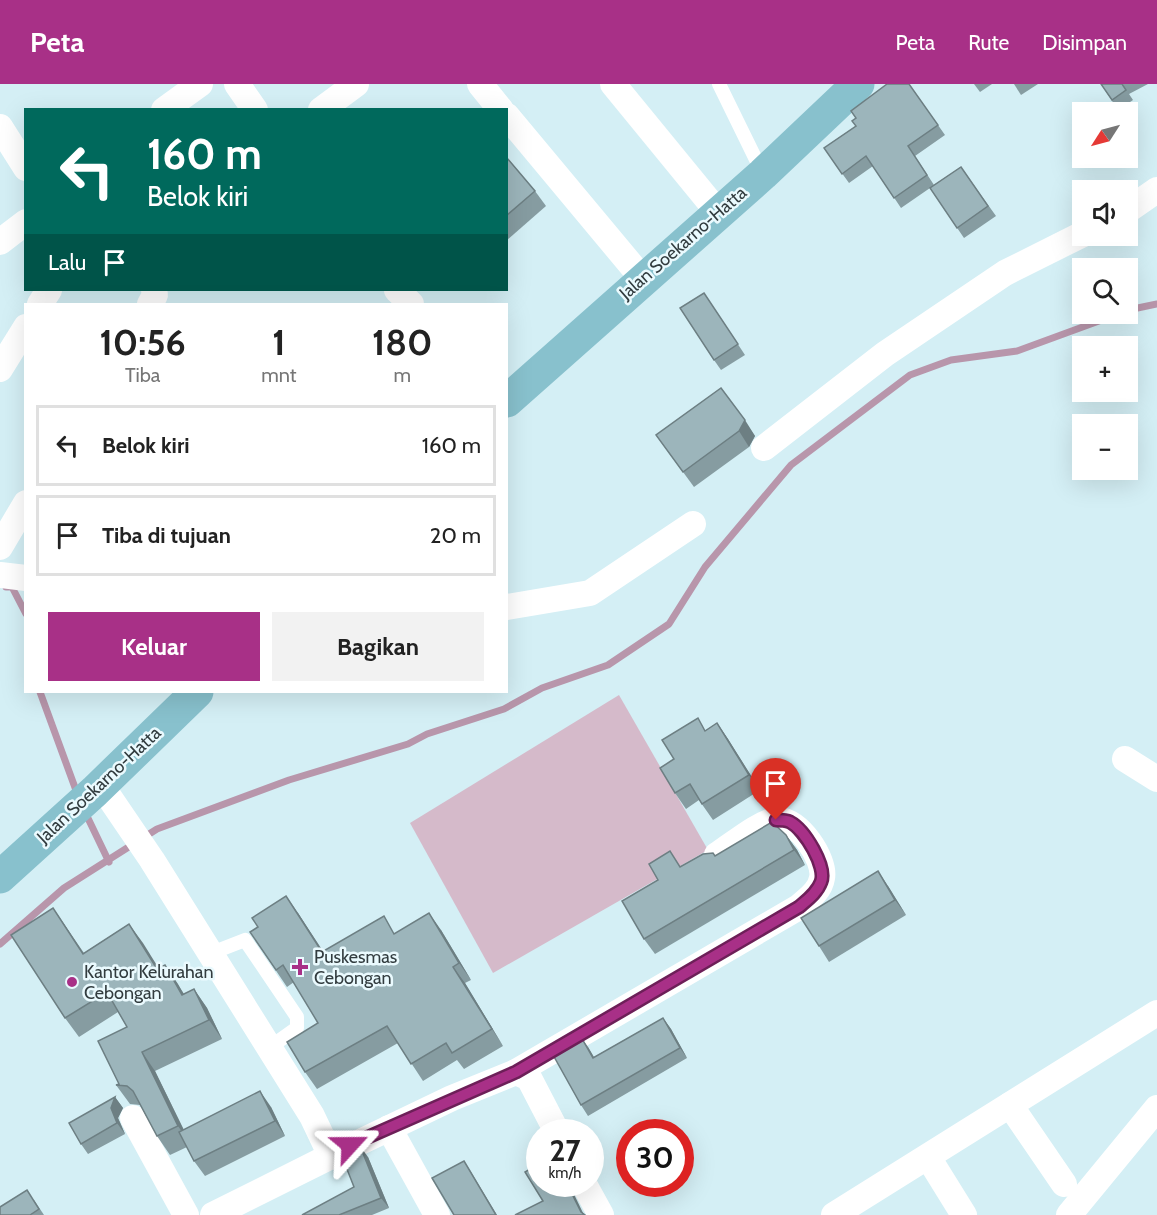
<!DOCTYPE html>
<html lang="id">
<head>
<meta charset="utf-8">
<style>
  :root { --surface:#fff; --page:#f2f2f2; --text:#222; --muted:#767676; --line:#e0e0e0; --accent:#a83087 }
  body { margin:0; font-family:Cabin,sans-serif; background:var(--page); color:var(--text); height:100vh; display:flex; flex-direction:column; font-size:22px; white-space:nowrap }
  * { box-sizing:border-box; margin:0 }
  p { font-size:20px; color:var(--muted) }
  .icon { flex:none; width:33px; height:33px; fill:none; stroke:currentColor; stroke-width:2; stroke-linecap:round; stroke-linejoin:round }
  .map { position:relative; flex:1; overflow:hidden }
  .side { position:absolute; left:24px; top:219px; width:484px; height:390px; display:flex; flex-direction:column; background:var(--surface); border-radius:0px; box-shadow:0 6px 24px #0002 }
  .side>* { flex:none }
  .top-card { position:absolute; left:24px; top:24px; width:484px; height:183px; border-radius:0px; box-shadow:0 6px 24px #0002; background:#00695c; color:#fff; overflow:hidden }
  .needle { width:39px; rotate:234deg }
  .fabs { position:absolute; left:1072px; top:18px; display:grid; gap:12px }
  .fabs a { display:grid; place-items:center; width:66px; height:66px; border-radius:0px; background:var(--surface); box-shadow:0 6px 24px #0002; font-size:30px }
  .speed { position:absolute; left:526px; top:1035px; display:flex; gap:12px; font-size:30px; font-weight:700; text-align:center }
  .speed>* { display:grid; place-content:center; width:78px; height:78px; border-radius:50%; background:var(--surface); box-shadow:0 6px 24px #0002; line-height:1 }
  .speed small { font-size:15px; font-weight:400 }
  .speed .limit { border:9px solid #d22; background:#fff; color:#111 }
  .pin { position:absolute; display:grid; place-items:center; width:51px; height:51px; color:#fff; margin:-62px -26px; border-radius:50% 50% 50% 0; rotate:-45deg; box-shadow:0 0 6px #0007 }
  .pin .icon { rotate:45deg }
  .me { position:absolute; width:66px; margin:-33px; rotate:66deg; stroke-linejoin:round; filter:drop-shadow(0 0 4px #0008) }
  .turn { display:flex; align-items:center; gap:21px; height:126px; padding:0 24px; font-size:27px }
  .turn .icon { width:78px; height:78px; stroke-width:2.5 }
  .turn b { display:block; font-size:42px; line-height:51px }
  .then { display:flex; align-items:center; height:57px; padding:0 24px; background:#0003; gap:12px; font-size:22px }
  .eta { display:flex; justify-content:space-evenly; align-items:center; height:102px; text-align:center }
  .eta b { font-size:36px; font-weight:700; line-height:42px }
  .cta { display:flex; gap:12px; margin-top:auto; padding:12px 24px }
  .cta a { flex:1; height:69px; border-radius:0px; background:var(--accent); color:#fff; font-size:24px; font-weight:700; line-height:69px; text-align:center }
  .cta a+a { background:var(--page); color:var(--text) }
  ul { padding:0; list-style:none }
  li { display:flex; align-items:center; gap:18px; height:81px; margin:0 12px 9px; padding:0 12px; border:3px solid var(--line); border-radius:0px }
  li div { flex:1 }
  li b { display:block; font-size:22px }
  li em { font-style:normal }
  header { display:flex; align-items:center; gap:36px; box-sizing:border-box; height:84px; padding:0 30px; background:var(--accent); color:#fff }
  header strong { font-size:28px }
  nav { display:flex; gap:33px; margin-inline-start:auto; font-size:21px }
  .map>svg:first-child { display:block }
  .green { fill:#d5baca }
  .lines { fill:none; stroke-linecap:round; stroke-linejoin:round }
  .stream { stroke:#b896ab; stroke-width:7 }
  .lane { stroke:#fff; stroke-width:14 }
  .street { stroke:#fff; stroke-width:26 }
  .primary { stroke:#88c1cd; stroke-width:33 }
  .wall { fill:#869ca1 }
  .shaded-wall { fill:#6d7f83 }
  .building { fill:#9cb5bb; stroke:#6d7f83; stroke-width:1.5 }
  .route-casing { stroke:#6d1f58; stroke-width:15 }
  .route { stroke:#a83087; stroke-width:10 }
  .poi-dot { fill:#a83087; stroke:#eafafe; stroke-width:2 }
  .labels { text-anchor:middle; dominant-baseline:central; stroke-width:5; stroke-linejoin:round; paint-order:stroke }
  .street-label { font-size:18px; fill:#323c3f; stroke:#eafafe }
  .poi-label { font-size:18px; fill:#323c3f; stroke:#eafafe; text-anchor:start }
</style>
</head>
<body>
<header>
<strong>Peta</strong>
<nav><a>Peta</a><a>Rute</a><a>Disimpan</a></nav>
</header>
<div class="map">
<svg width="1157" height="1131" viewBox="0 0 1157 1131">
  <rect width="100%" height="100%" fill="#d4eff5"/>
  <polygon class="green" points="619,611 708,766 493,889 410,739"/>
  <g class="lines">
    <g class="stream">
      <polyline points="1128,226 1157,220"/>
      <polyline points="6,503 12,503 26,530"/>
      <polyline points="40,608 77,709"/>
      <polyline points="85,728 109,778"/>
      <polyline points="0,860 64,804 157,745 289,696 408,660 427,650 504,625 542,604 608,581 669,540 705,483 791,381 910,291 951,276 1017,267 1118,230"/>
    </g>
    <g class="lane">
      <polyline points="719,0 763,90"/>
      <polyline points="209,870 245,856 297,933 297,944 269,964"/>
    </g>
    <g class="street">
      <polyline points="237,0 255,26"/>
      <polyline points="480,0 501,26"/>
      <polyline points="613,0 717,127"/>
      <polyline points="164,26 200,0"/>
      <polyline points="321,26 356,0"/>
      <polyline points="507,32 642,194"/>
      <polyline points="0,43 26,84"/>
      <polyline points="1128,126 1157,106"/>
      <polyline points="0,158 26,138"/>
      <polyline points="397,206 411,220"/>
      <polyline points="40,220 49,206"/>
      <polyline points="150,220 155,211 154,206"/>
      <polyline points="0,285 26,243"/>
      <polyline points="764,364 885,270 1005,189 1083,150"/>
      <polyline points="0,463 26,419"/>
      <polyline points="0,491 26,494"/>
      <polyline points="507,523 590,509 693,440"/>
      <polyline points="1125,675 1157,695"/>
      <polyline points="101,701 152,776 312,1032 331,1072 452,1014 516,988 529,994 557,1048"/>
      <path d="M516 988 799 823C808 815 820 807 822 794 826 776 798 734 777 736 761 737 731 762 717 771"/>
      <polyline points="1010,1021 1064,1100"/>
      <polyline points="133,1034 186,1131"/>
      <polyline points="389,1044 437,1131"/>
      <polyline points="928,1073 964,1131"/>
      <polyline points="584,1100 601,1131"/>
      <polyline points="213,1131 331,1072"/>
      <polyline points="834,1131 1157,929"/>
      <polyline points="1069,1131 1157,1024"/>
    </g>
    <g class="primary">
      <polyline points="507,317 763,90 858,0"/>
      <polyline points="0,793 95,707 197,608"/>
    </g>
  </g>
  <g class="wall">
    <polygon points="909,0 945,51 915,72 934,101 961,83 996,132 964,154 930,104 901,124 873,82 849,99 824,64 856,42"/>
    <polygon points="974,0 992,0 980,8"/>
    <polygon points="1014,0 1038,0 1021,11"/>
    <polygon points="1101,0 1148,0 1129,10 1133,16 1118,26"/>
    <polygon points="507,74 535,107 546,122 507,156"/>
    <polygon points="704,209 745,271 721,286 714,276"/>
    <polygon points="721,304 755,352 749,363 694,403 656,351"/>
    <polygon points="717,639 728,655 760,706 713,736 699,716 686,725 675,709 706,646"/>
    <polygon points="786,751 797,766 805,781 655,870 644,855 681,782"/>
    <polygon points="888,802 906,831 829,878 819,862"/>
    <polygon points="53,824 84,869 129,840 159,885 165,881 184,910 194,905 207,924 222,955 155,987 184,1046 271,1023 285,1052 205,1092 194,1077 187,1063 170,1071 157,1052 140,1021 130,1020 116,1001 119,1000 127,943 118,928 79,953 65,934"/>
    <polygon points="298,829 323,867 396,849 441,846 471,896 465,899 503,962 464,985 457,976 423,997 398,959 317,1005 305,988 318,939 294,898 287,903 250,848"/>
    <polygon points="663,934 671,945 687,974 588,1032 581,1021 588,963 594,973"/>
    <polygon points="115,1013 123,1024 118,1034 125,1050 88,1070 81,1060"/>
    <polygon points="368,1073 389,1124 372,1131 302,1131 354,1103"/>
    <polygon points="34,1116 44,1131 0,1131"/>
  </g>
  <g class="shaded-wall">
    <polygon points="745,336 755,352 749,363 739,347"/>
    <polygon points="717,639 728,655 760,706 749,691"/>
    <polygon points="786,751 797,766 805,781 794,766"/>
    <polygon points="878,787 888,802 906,831 895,816"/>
    <polygon points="286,812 298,829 334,885 322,868"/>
    <polygon points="53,824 66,843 96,889 83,870"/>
    <polygon points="429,829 441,846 471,896 459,879"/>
    <polygon points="129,840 143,859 171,904 157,885"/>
    <polygon points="165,881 178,900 195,930 182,911"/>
    <polygon points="453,883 465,899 503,962 492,945"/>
    <polygon points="194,905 207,924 222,955 209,936"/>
    <polygon points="663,934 671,945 687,974 680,964"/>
    <polygon points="581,953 588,963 600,984 593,974"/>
    <polygon points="142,968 155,987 191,1061 178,1042"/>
    <polygon points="260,1007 271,1023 285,1052 275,1037"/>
    <polygon points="115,1013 123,1024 118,1034 125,1050 117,1039 111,1024"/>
    <polygon points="360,1062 368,1073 389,1124 381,1114"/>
    <polygon points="464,1077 471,1088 497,1131 496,1131"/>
    <polygon points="567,1100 569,1100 584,1131 581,1128"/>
  </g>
  <g class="building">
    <polygon points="887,0 909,0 938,41 908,62 927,91 894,114 866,72 842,90 824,64 856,42 852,37 856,34 851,27"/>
    <polygon points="1101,0 1122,0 1126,6 1112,16"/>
    <polygon points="507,74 535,107 507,131"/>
    <polygon points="961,83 988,122 957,144 930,104"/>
    <polygon points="704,209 738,260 714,276 680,224"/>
    <polygon points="721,304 745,336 739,347 683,388 656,351"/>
    <polygon points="698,634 705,647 717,639 749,691 702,720 690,700 675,709 660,684 674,675 662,656"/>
    <polygon points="772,738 786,751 794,766 644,855 622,817 658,796 649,780 670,767 680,783 703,770 713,769 715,772"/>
    <polygon points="878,787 895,816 819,862 801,834"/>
    <polygon points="286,812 322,868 384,832 394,850 429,829 459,879 453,883 492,945 452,969 446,959 411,980 387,942 305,988 287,958 318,939 283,881 276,886 250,848 258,843 252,834"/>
    <polygon points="53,824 83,870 129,840 157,885 165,881 182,911 194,905 209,936 142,968 178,1042 157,1052 133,1007 127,1002 116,1001 119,1000 98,957 127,943 107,908 65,934 11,851"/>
    <polygon points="663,934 680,964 581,1021 552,969 581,953 593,974"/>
    <polygon points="260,1007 275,1037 194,1077 179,1048"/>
    <polygon points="115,1013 111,1024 117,1039 81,1060 69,1039"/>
    <polygon points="360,1062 381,1114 339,1131 302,1131 354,1103 341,1070"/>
    <polygon points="464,1077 496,1131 454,1131 432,1094"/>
    <polygon points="540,1079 540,1100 567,1100 581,1128 585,1131 515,1131 543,1117 525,1088"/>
    <polygon points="27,1106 39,1125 30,1131 0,1131 0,1123"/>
  </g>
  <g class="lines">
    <defs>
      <path id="route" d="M350 1061 516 988 799 823C807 816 817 809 821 798 827 783 805 746 790 738 786 736 781 736 776 736"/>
    </defs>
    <use href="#route" class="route-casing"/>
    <use href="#route" class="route"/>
  </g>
  <g class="poi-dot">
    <path d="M297 874h6v6h6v6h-6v6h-6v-6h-6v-6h6z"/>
    <circle cx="72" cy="898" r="6"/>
  </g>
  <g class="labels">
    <g class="street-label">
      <text transform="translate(683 159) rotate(-41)">Jalan Soekarno-Hatta</text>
      <text transform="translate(99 701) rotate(-43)">Jalan Soekarno-Hatta</text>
    </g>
    <g class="poi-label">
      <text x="314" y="873">Puskesmas<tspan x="314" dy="21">Cebongan</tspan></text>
      <text x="84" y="888">Kantor Kelurahan<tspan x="84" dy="21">Cebongan</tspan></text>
    </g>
  </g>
</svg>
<div class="fabs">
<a><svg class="needle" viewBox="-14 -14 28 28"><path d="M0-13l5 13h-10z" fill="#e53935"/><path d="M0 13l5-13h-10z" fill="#767676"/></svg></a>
<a><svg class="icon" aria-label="sound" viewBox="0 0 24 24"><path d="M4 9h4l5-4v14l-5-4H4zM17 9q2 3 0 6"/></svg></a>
<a><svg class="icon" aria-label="search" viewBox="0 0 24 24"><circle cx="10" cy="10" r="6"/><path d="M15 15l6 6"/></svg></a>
<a>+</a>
<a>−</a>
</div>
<div class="speed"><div>27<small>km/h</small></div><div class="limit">30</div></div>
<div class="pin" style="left:776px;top:736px;background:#d93025"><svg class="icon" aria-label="arrive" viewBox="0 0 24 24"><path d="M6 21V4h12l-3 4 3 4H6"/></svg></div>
<svg class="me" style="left:350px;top:1061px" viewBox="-20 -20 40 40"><path d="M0-17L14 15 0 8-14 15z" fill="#a83087" stroke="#fff" stroke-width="4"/></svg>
<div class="top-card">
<div class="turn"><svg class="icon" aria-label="left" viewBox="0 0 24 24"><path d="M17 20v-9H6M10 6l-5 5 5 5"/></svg><div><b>160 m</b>Belok kiri</div></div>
<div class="then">Lalu<svg class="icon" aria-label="arrive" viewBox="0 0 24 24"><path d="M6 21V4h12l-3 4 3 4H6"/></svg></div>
</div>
<section class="side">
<div class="eta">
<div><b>10:56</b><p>Tiba</p></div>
<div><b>1</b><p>mnt</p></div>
<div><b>180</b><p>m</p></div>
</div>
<ul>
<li><svg class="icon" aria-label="left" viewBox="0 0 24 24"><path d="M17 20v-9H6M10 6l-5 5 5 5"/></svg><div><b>Belok kiri</b></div><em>160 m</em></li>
<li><svg class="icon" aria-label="arrive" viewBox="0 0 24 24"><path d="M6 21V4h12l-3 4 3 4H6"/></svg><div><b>Tiba di tujuan</b></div><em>20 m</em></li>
</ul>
<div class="cta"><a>Keluar</a><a>Bagikan</a></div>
</section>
</div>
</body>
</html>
